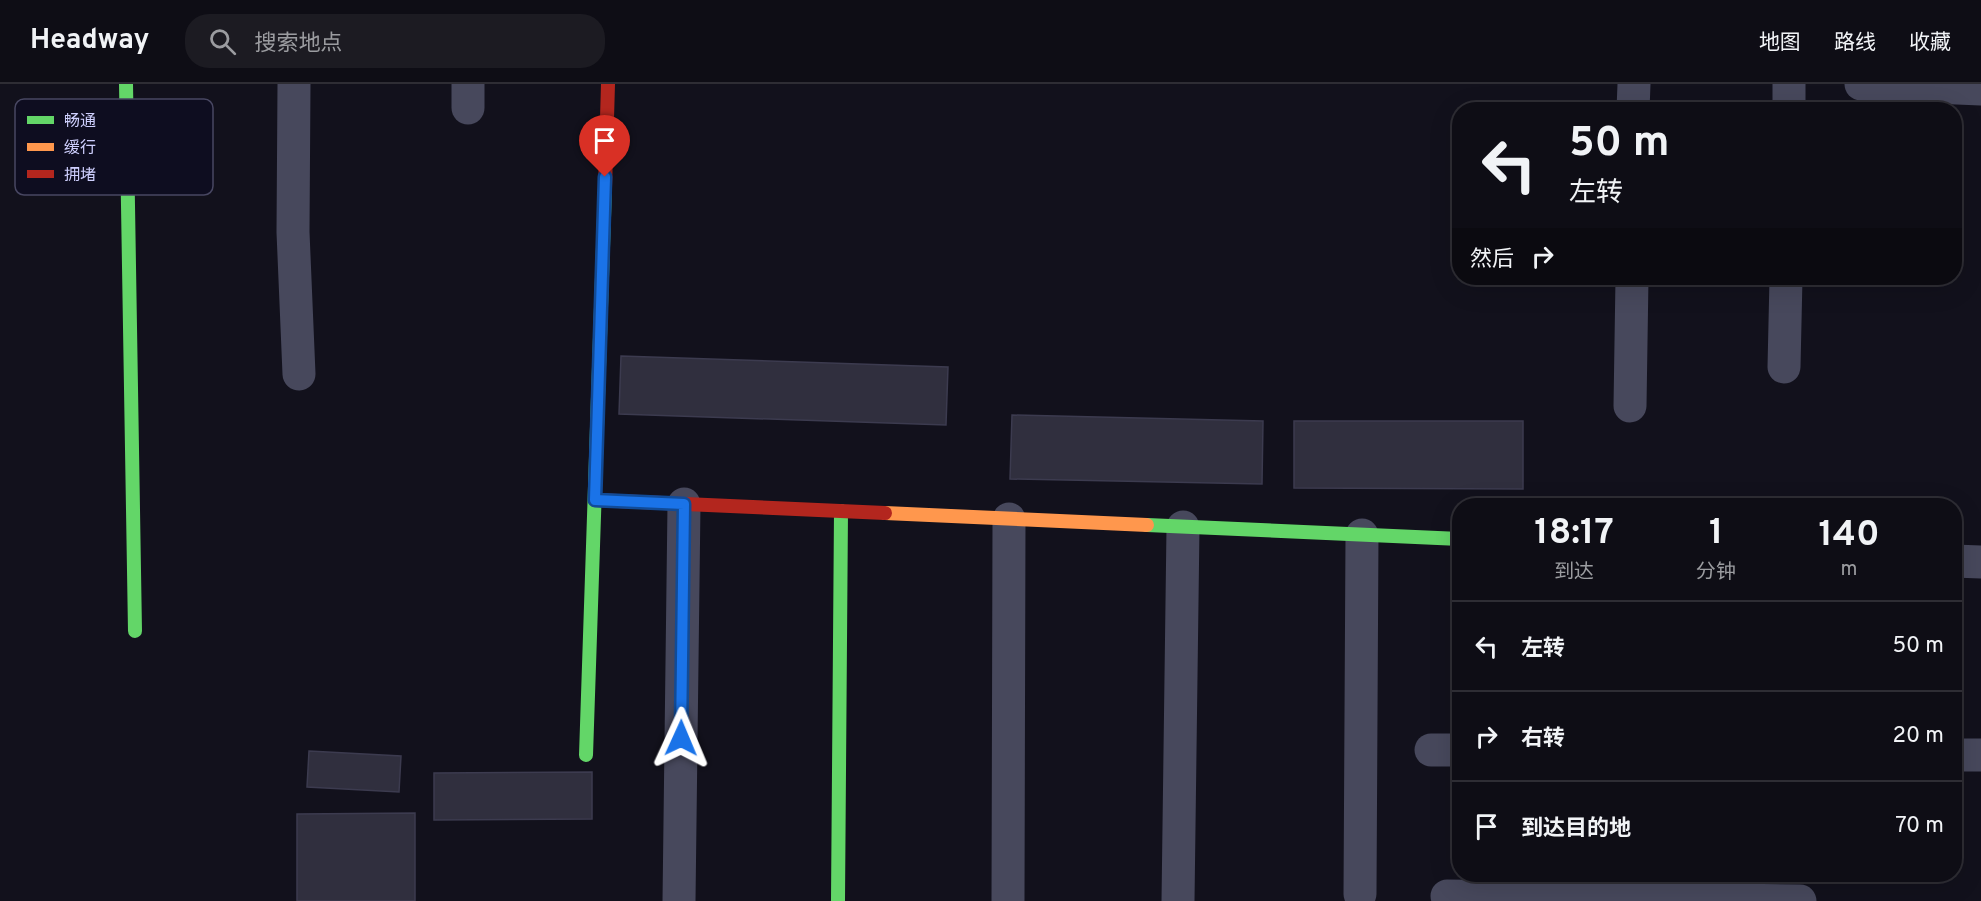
<!DOCTYPE html>
<html lang="zh">
<head>
<meta charset="utf-8">
<style>
  :root { --surface:#0e0d15; --page:#1c1b22; --text:#f1f3f6; --muted:#9b9ca0; --line:#2e2d34 }
  body { margin:0; font-family:Overpass,"Noto Sans SC",sans-serif; background:var(--page); color:var(--text); height:100vh; display:flex; flex-direction:column; font-size:22px; white-space:nowrap }
  * { box-sizing:border-box; margin:0 }
  p { font-size:20px; color:var(--muted) }
  .icon { flex:none; width:33px; height:33px; fill:none; stroke:currentColor; stroke-width:2; stroke-linecap:round; stroke-linejoin:round }
  .map { position:relative; flex:1; overflow:hidden }
  .details { position:absolute; left:1452px; top:414px; width:510px; height:384px; display:flex; flex-direction:column; background:var(--surface); border-radius:24px; box-shadow:0 6px 24px #0002,0 0 0 2px var(--line) }
  .details>* { flex:none }
  .guide { position:absolute; left:1452px; top:18px; width:510px; height:183px; border-radius:24px; box-shadow:0 6px 24px #0002,0 0 0 2px var(--line); background:#0e0d15; color:var(--text); overflow:hidden }
  .pin { position:absolute; display:grid; place-items:center; width:51px; height:51px; color:#fff; margin:-62px -26px; border-radius:50% 50% 50% 0; rotate:-45deg; box-shadow:0 0 6px #0007 }
  .pin .icon { rotate:45deg }
  .me { position:absolute; width:66px; margin:-33px; rotate:1deg; stroke-linejoin:round; filter:drop-shadow(0 0 4px #0008) }
  .turn { display:flex; align-items:center; gap:21px; height:126px; padding:0 18px; font-size:27px }
  .turn .icon { width:78px; height:78px; stroke-width:2.5 }
  .turn b { display:block; font-size:42px; line-height:51px }
  .then { display:flex; align-items:center; height:57px; padding:0 18px; background:#0003; gap:12px; font-size:22px }
  .eta { display:flex; justify-content:space-evenly; align-items:center; height:102px; text-align:center }
  .eta b { font-size:36px; font-weight:700; line-height:42px }
  ul { padding:0; list-style:none }
  li { display:flex; align-items:center; gap:18px; height:90px; padding:0 18px; border-top:2px solid var(--line) }
  li div { flex:1 }
  li b { display:block; font-size:22px }
  li em { font-style:normal }
  header { display:flex; align-items:center; gap:36px; box-sizing:border-box; height:84px; padding:0 30px; background:var(--surface); border-bottom:2px solid var(--line) }
  header strong { font-size:28px }
  nav { display:flex; gap:33px; margin-inline-start:auto; font-size:21px }
  .search { width:420px; height:54px; background:var(--page); display:flex; align-items:center; gap:15px; box-sizing:border-box; padding:0 21px; border-radius:24px; color:var(--muted); font-size:22px }
  .map>svg:first-child { display:block }
  .building { fill:#302f3e; stroke:#3c3b4f; stroke-width:1.5 }
  .lines { fill:none; stroke-linecap:round; stroke-linejoin:round }
  .street { stroke:#47485c; stroke-width:33 }
  .fast { stroke:#63d668; stroke-width:14 }
  .slow { stroke:#ff974d; stroke-width:14 }
  .jam { stroke:#b3261e; stroke-width:14 }
  .route-casing { stroke:#114b97; stroke-width:15 }
  .route { stroke:#1a73e8; stroke-width:10 }
  .key { fill:#0e0d20; stroke:#484762; stroke-width:1.5 }
  .key-label { font-size:16px; fill:#cecffd }
</style>
</head>
<body>
<header>
<strong>Headway</strong>
<div class="search"><svg class="icon" aria-label="search" viewBox="0 0 24 24"><circle cx="10" cy="10" r="6"/><path d="M15 15l6 6"/></svg>搜索地点</div>
<nav><a>地图</a><a>路线</a><a>收藏</a></nav>
</header>
<div class="map">
<svg width="1981" height="817" viewBox="0 0 1981 817">
  <rect width="100%" height="100%" fill="#12111c"/>
  <g class="building">
    <polygon points="621,272 948,283 946,341 619,330"/>
    <polygon points="1012,331 1263,337 1262,400 1010,395"/>
    <polygon points="1294,337 1523,337 1523,405 1294,404"/>
    <polygon points="309,667 401,672 399,708 307,703"/>
    <polygon points="592,688 592,735 434,736 434,689"/>
    <polygon points="415,729 415,817 297,817 297,730"/>
  </g>
  <g class="lines">
    <g class="street">
      <polyline points="294,0 293,148 299,290"/>
      <polyline points="1861,0 1981,5"/>
      <polyline points="468,24 468,0"/>
      <polyline points="1633,26 1634,0"/>
      <polyline points="1789,26 1789,0"/>
      <polyline points="1784,283 1786,194"/>
      <polyline points="1630,322 1632,194"/>
      <polyline points="1954,477 1981,478"/>
      <polyline points="1431,666 1460,666"/>
      <polyline points="1954,671 1981,671"/>
      <polyline points="1360,810 1362,451"/>
      <polyline points="1447,812 1800,817"/>
      <polyline points="679,817 684,420"/>
      <polyline points="1008,817 1009,435"/>
      <polyline points="1178,817 1183,443"/>
    </g>
    <g class="fast">
      <polyline points="126,0 135,547"/>
      <polyline points="1147,441 1460,455"/>
      <polyline points="586,671 605,104"/>
      <polyline points="838,817 841,427"/>
    </g>
    <polyline class="slow" points="885,429 1147,441"/>
    <g class="jam">
      <polyline points="605,104 608,0"/>
      <polyline points="595,416 885,429"/>
    </g>
  </g>
  <g class="lines">
    <defs>
      <polyline id="route" points="605,93 595,416 684,420 681,654"/>
    </defs>
    <use href="#route" class="route-casing"/>
    <use href="#route" class="route"/>
  </g>
  <rect x="15" y="15" width="198" height="96" rx="9" class="key"/>
  <rect x="27" y="32" width="27" height="8" fill="#63d668"/>
  <rect x="27" y="59" width="27" height="8" fill="#ff974d"/>
  <rect x="27" y="86" width="27" height="8" fill="#b3261e"/>
  <g class="key-label">
    <text x="64" y="42">畅通</text>
    <text x="64" y="69">缓行</text>
    <text x="64" y="96">拥堵</text>
  </g>
</svg>
<div class="pin" style="left:605px;top:93px;background:#d93025"><svg class="icon" aria-label="arrive" viewBox="0 0 24 24"><path d="M6 21V4h12l-3 4 3 4H6"/></svg></div>
<svg class="me" style="left:681px;top:654px" viewBox="-20 -20 40 40"><path d="M0-17L14 15 0 8-14 15z" fill="#1a73e8" stroke="#fff" stroke-width="4"/></svg>
<div class="guide">
<div class="turn"><svg class="icon" aria-label="left" viewBox="0 0 24 24"><path d="M17 20v-9H6M10 6l-5 5 5 5"/></svg><div><b>50 m</b>左转</div></div>
<div class="then">然后<svg class="icon" aria-label="right" viewBox="0 0 24 24"><path d="M7 20v-9h11M14 6l5 5-5 5"/></svg></div>
</div>
<section class="details">
<div class="eta">
<div><b>18:17</b><p>到达</p></div>
<div><b>1</b><p>分钟</p></div>
<div><b>140</b><p>m</p></div>
</div>
<ul>
<li><svg class="icon" aria-label="left" viewBox="0 0 24 24"><path d="M17 20v-9H6M10 6l-5 5 5 5"/></svg><div><b>左转</b></div><em>50 m</em></li>
<li><svg class="icon" aria-label="right" viewBox="0 0 24 24"><path d="M7 20v-9h11M14 6l5 5-5 5"/></svg><div><b>右转</b></div><em>20 m</em></li>
<li><svg class="icon" aria-label="arrive" viewBox="0 0 24 24"><path d="M6 21V4h12l-3 4 3 4H6"/></svg><div><b>到达目的地</b></div><em>70 m</em></li>
</ul>
</section>
</div>
</body>
</html>
